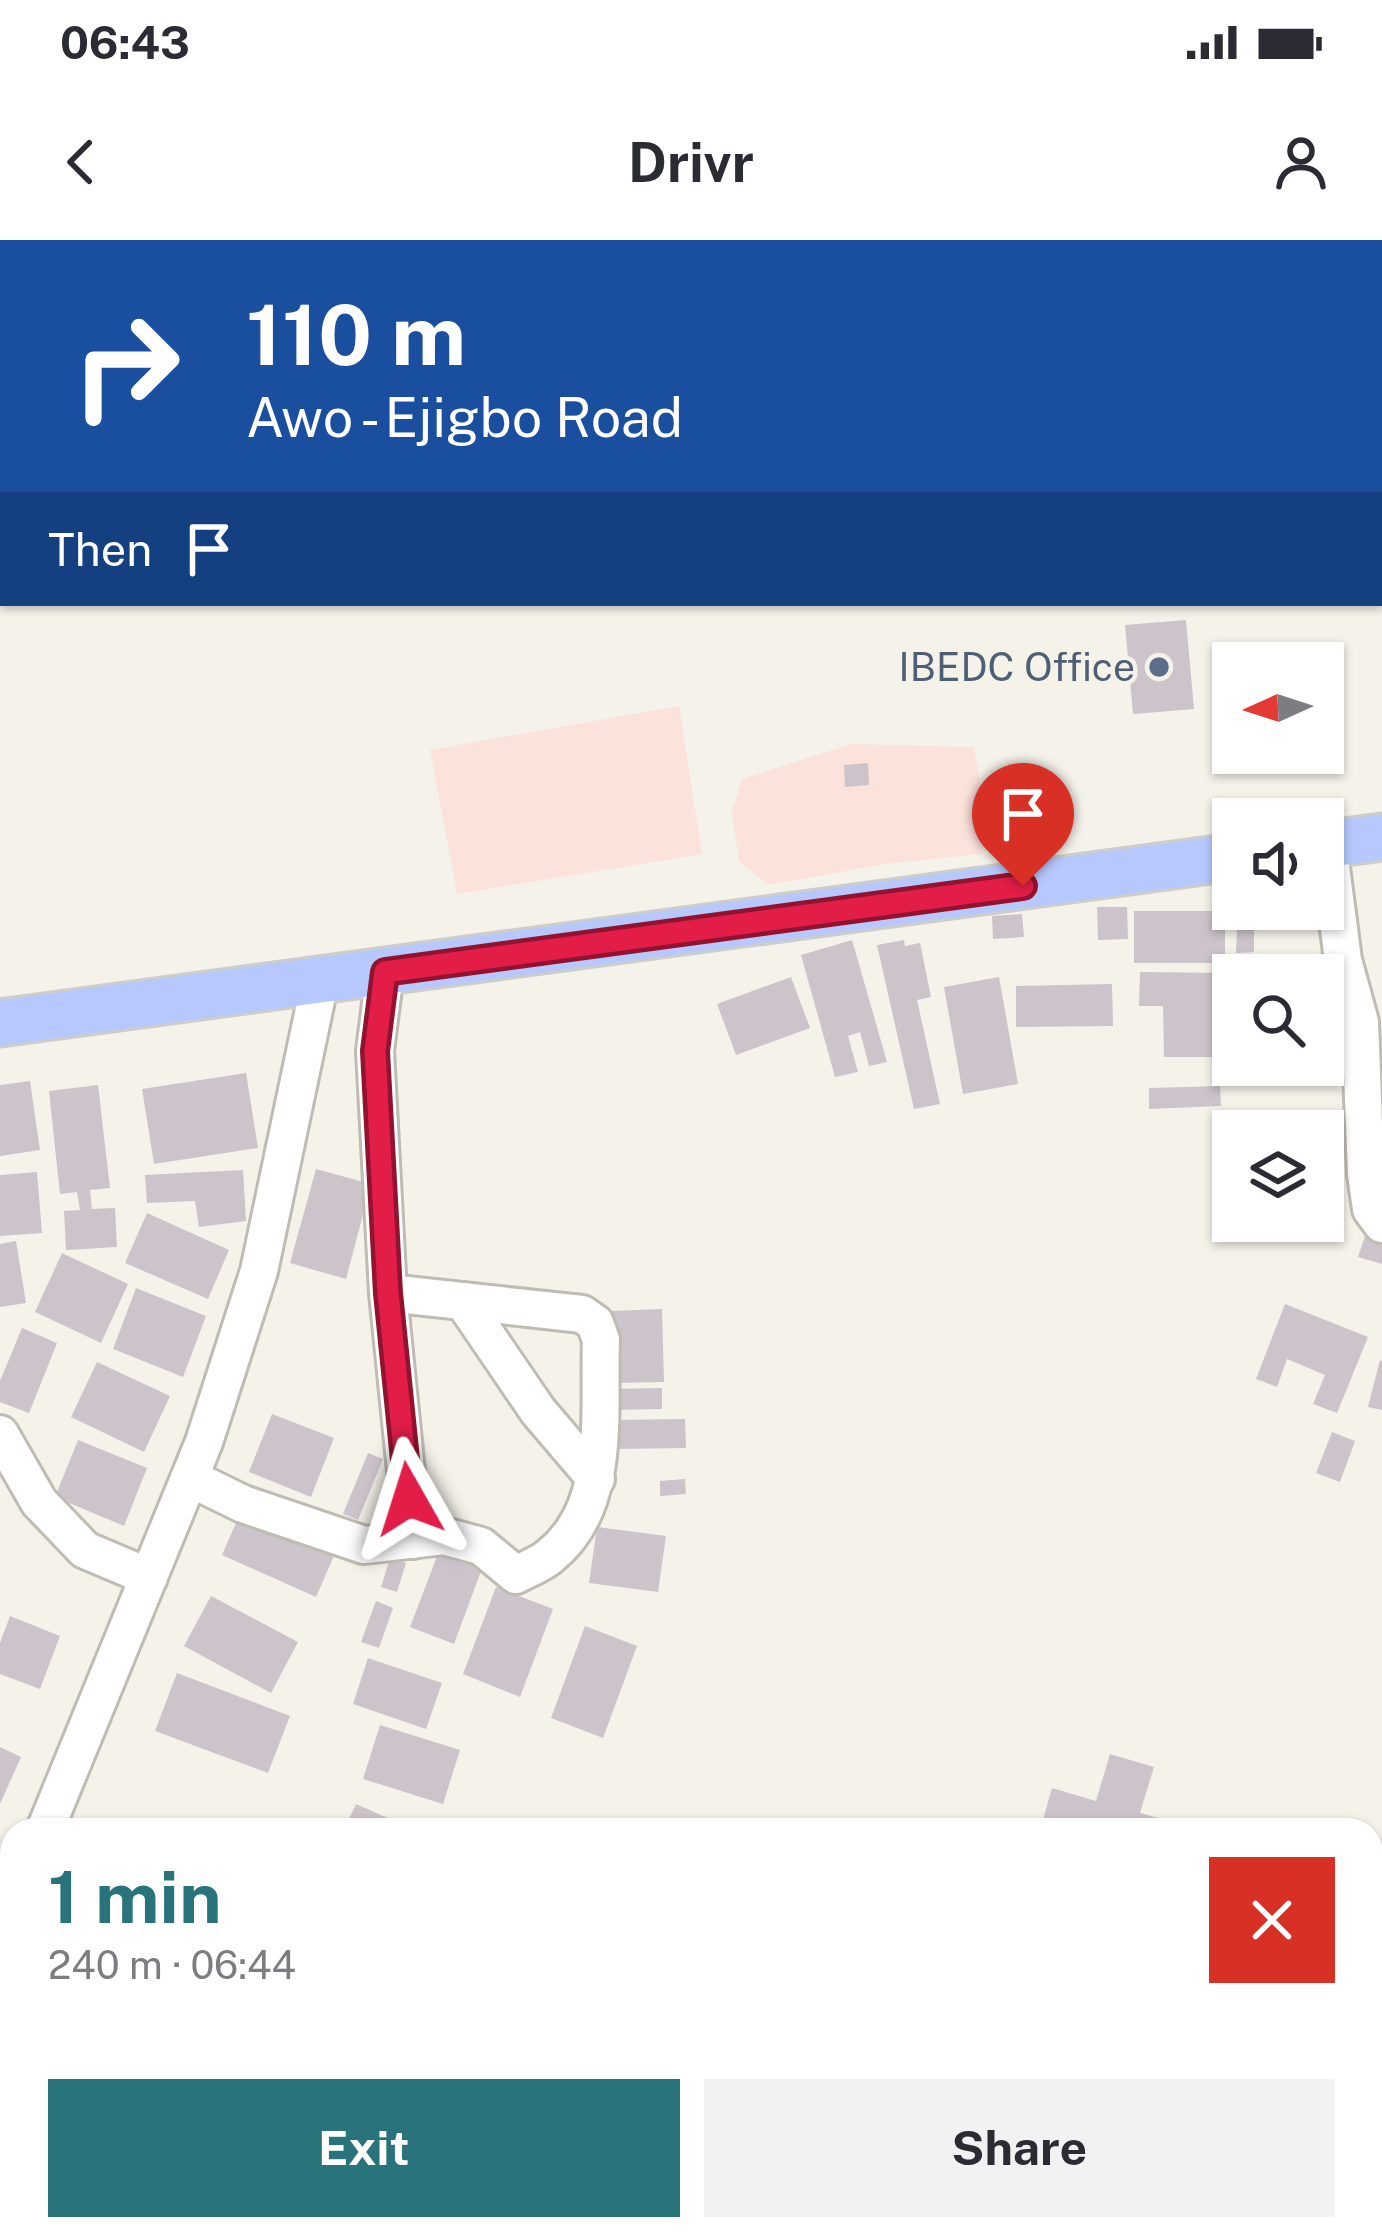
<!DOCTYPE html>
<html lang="en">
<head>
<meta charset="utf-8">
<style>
  :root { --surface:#fff; --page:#f2f2f3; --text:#2b2b33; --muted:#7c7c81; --accent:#29737a }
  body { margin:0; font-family:"Public Sans",sans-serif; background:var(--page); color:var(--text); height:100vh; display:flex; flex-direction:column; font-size:45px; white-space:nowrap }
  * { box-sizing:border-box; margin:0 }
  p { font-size:39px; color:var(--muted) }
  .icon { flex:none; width:66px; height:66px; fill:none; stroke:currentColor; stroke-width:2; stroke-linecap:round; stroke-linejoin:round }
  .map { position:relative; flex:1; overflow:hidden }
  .panel { position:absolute; left:0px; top:1578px; width:1383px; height:423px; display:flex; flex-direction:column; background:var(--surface); border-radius:36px 36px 0 0; box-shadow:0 3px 9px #0004 }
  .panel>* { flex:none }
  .hud { position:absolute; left:0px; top:0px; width:1383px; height:366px; box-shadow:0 3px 9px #0004; background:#1a4fa0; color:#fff; overflow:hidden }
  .needle { width:78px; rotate:267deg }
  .controls { position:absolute; left:1212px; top:402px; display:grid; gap:24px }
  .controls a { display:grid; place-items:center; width:132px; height:132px; border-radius:0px; background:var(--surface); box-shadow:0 3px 9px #0004; font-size:60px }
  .pin { position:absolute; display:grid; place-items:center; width:102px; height:102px; color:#fff; margin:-123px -51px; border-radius:50% 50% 50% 0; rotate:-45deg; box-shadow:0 0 12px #0007 }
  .pin .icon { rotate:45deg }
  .me { position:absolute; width:132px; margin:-66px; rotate:354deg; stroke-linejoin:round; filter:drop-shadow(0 0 9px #0008) }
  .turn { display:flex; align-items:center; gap:42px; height:252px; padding:0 48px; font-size:54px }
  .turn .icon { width:156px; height:156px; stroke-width:2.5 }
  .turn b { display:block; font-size:84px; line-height:102px }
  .then { display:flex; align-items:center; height:114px; padding:0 48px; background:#0003; gap:24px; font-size:45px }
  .round { display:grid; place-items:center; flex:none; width:126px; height:126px; border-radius:0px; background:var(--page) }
  .headline { display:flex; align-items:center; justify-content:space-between; height:204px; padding:0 48px }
  h1 { font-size:72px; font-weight:700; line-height:90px; color:var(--accent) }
  .primary-button { display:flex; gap:24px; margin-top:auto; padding:24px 48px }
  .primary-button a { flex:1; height:138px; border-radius:0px; background:var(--accent); color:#fff; font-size:48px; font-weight:700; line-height:138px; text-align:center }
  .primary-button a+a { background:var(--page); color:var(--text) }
  .status { display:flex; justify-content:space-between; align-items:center; height:84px; padding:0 60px; background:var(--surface); direction:ltr }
  .status svg { height:33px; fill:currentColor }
  header { display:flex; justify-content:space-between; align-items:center; height:156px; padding:0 48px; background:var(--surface); font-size:54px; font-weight:700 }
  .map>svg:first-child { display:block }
  .commercial { fill:#fbe2da }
  .building { fill:#ccc4ca }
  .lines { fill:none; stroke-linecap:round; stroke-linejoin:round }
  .minor-casing { stroke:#bfbcb4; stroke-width:42 }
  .major-casing { stroke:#cdcdcc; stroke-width:51 }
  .minor { stroke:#fff; stroke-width:36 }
  .major { stroke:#b6c8fd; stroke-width:45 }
  .route-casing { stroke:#92132f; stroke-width:30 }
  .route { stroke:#e11d48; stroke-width:21 }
  .service-dot { fill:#5c6f8a; stroke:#f5f2ea; stroke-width:4.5 }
  .labels { text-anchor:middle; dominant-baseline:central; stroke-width:9; stroke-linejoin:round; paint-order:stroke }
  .service-label { font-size:39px; fill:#4e5e75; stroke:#f5f2ea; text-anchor:end }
</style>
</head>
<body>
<div class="status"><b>06:43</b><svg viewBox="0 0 49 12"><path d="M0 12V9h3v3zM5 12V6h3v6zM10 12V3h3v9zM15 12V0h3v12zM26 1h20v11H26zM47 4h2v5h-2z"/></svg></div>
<header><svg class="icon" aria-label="back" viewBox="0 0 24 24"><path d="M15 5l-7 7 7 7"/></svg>Drivr<svg class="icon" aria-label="person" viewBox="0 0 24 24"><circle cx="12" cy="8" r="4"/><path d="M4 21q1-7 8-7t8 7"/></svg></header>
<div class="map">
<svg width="1382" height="2000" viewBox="0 0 1382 2000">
  <rect width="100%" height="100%" fill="#f5f2ea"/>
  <g class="commercial">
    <polygon points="993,0 1382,0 1382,259 1380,3"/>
    <polygon points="679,466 702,614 457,654 430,510"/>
    <polygon points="851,504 974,507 987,586 981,614 885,624 768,645 739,621 732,572 742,539"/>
  </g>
  <g class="building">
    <polygon points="1186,380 1194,469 1133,474 1125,385"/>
    <polygon points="868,523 869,545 845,547 844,525"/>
    <polygon points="1097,667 1127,667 1128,699 1098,700"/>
    <rect x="1134" y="671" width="91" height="52"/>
    <polygon points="1022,674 1024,697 993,699 992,676"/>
    <polygon points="1237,686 1254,686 1254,712 1236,713"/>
    <polygon points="852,700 887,822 869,826 860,792 848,796 858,832 835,837 801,715"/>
    <polygon points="904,700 905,706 920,703 931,757 917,760 940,864 914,869 877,705"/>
    <polygon points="1307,721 1307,735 1245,735 1245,723"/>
    <polygon points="1140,732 1233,733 1233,767 1216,767 1217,817 1164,817 1163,766 1139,766"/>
    <polygon points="791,737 810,788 736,815 717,764"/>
    <polygon points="999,737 1018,844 963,854 944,747"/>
    <polygon points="1112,744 1113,786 1016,787 1016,746"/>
    <polygon points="246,833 258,908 154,924 142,849"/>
    <polygon points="30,841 40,910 0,916 0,845"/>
    <polygon points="98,845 110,948 90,950 92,969 115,968 117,1007 66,1010 64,971 80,970 77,952 60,954 49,851"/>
    <polygon points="1220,846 1221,866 1149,869 1149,848"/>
    <polygon points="316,929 371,944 346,1039 290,1023"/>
    <polygon points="243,930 246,981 199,987 195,961 147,963 145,935"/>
    <polygon points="37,932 42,993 0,996 0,935"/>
    <polygon points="147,973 229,1010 208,1059 125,1023"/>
    <polygon points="1366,993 1382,998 1382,1024 1358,1017"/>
    <polygon points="16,1001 26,1063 0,1067 0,1004"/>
    <polygon points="62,1013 128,1044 101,1103 35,1072"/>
    <polygon points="136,1048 206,1076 183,1137 113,1109"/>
    <polygon points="1285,1064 1368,1097 1337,1173 1313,1164 1325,1135 1287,1119 1277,1147 1256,1139"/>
    <polygon points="662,1069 664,1142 612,1143 611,1071"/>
    <polygon points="22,1088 57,1103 29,1173 0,1162 0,1141"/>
    <polygon points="1380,1120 1382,1121 1382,1170 1368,1167"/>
    <polygon points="97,1122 170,1156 144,1212 71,1177"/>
    <polygon points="662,1148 662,1169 610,1170 609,1149"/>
    <polygon points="272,1174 334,1198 311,1257 249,1232"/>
    <polygon points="685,1179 686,1208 612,1209 611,1180"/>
    <polygon points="1332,1192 1355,1201 1340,1242 1316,1233"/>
    <polygon points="78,1200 147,1228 124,1286 55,1257"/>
    <polygon points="368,1213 383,1219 358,1280 343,1274"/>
    <polygon points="685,1239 686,1254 660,1256 660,1241"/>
    <polygon points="242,1269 336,1311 316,1357 222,1315"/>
    <polygon points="597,1287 666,1296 658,1352 589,1343"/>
    <polygon points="441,1306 484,1323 454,1404 410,1387"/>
    <polygon points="390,1318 406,1323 397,1352 381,1347"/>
    <polygon points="496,1347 553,1369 520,1457 463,1434"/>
    <polygon points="211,1356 298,1402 271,1453 184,1406"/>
    <polygon points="376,1361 393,1368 379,1408 361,1402"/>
    <polygon points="10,1376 60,1396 40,1449 0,1434 0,1403"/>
    <polygon points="585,1386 637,1406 603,1498 551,1478"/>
    <polygon points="368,1418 442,1443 426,1489 353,1464"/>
    <polygon points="177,1433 290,1476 268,1533 155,1491"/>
    <polygon points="380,1485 460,1510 443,1564 363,1539"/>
    <polygon points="0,1507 21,1517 0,1564"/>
    <polygon points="1110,1514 1154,1527 1140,1573 1174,1582 1172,1590 1040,1590 1052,1548 1096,1561"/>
    <polygon points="356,1564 415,1590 344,1590"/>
    <polygon points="1031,1989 1095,1989 1092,2000 1028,2000"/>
    <polygon points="1187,1989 1246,1989 1243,2000 1184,2000"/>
  </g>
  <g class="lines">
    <defs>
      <g id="minor">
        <polyline points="1328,604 1343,720 1360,782 1366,934 1371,969 1382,984"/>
        <polyline points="385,732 375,811 388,1053 413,1300"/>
        <polyline points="463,1061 538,1171 596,1239"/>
        <polyline points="0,1194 39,1262 85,1310 149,1337"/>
        <path d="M190 1238 243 1264 364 1305 444 1296 481 1306 516 1335C527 1329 541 1324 550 1316 613 1266 598 1170 601 1100L595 1083 582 1074 388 1053"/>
        <polyline points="45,1590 204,1202 259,1031 320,741"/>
        <polyline points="0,1699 12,1670"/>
        <polyline points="1371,1844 1382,1848"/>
        <polyline points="0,1977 12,1981"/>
        <polyline points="31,1989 59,2000"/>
        <polyline points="732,1989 734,2000"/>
        <polyline points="646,2000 658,1989"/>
      </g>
      <g id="major">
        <polyline points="1323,605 1382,597"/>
        <polyline points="0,783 1233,617"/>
      </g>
    </defs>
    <use href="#minor" class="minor-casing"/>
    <use href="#major" class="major-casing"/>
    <use href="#minor" class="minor"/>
    <use href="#major" class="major"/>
  </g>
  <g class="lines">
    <defs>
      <polyline id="route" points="409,1259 388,1053 375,811 385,732 1023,646"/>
    </defs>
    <use href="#route" class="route-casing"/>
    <use href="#route" class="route"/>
  </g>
  <circle class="service-dot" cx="1159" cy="427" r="12"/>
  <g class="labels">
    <g class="service-label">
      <text x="1135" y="427">IBEDC Office</text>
    </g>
  </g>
</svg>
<div class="controls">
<a><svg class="needle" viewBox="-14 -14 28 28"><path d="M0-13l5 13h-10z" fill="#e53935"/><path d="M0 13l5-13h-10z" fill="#7c7c81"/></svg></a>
<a><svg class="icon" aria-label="sound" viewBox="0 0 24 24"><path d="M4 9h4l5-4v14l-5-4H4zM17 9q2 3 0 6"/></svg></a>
<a><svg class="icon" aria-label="search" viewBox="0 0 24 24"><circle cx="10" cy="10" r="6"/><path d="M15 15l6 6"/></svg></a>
<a><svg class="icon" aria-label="layers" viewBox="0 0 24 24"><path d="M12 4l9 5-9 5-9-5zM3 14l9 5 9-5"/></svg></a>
</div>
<div class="pin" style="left:1023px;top:646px;background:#d93025"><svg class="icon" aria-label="arrive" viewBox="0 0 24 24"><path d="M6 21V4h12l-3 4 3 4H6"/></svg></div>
<svg class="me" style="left:409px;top:1259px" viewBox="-20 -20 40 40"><path d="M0-17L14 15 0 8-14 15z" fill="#e11d48" stroke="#fff" stroke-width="4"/></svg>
<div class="hud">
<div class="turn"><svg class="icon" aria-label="right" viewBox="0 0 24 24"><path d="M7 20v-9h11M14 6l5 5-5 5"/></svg><div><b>110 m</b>Awo - Ejigbo Road</div></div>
<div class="then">Then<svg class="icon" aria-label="arrive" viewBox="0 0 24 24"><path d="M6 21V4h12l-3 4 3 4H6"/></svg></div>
</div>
<section class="panel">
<div class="headline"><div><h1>1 min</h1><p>240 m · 06:44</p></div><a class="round" style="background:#d93025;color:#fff"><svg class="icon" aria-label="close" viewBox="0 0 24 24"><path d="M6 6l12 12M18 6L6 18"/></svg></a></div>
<div class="primary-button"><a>Exit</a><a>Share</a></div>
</section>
</div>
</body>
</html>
